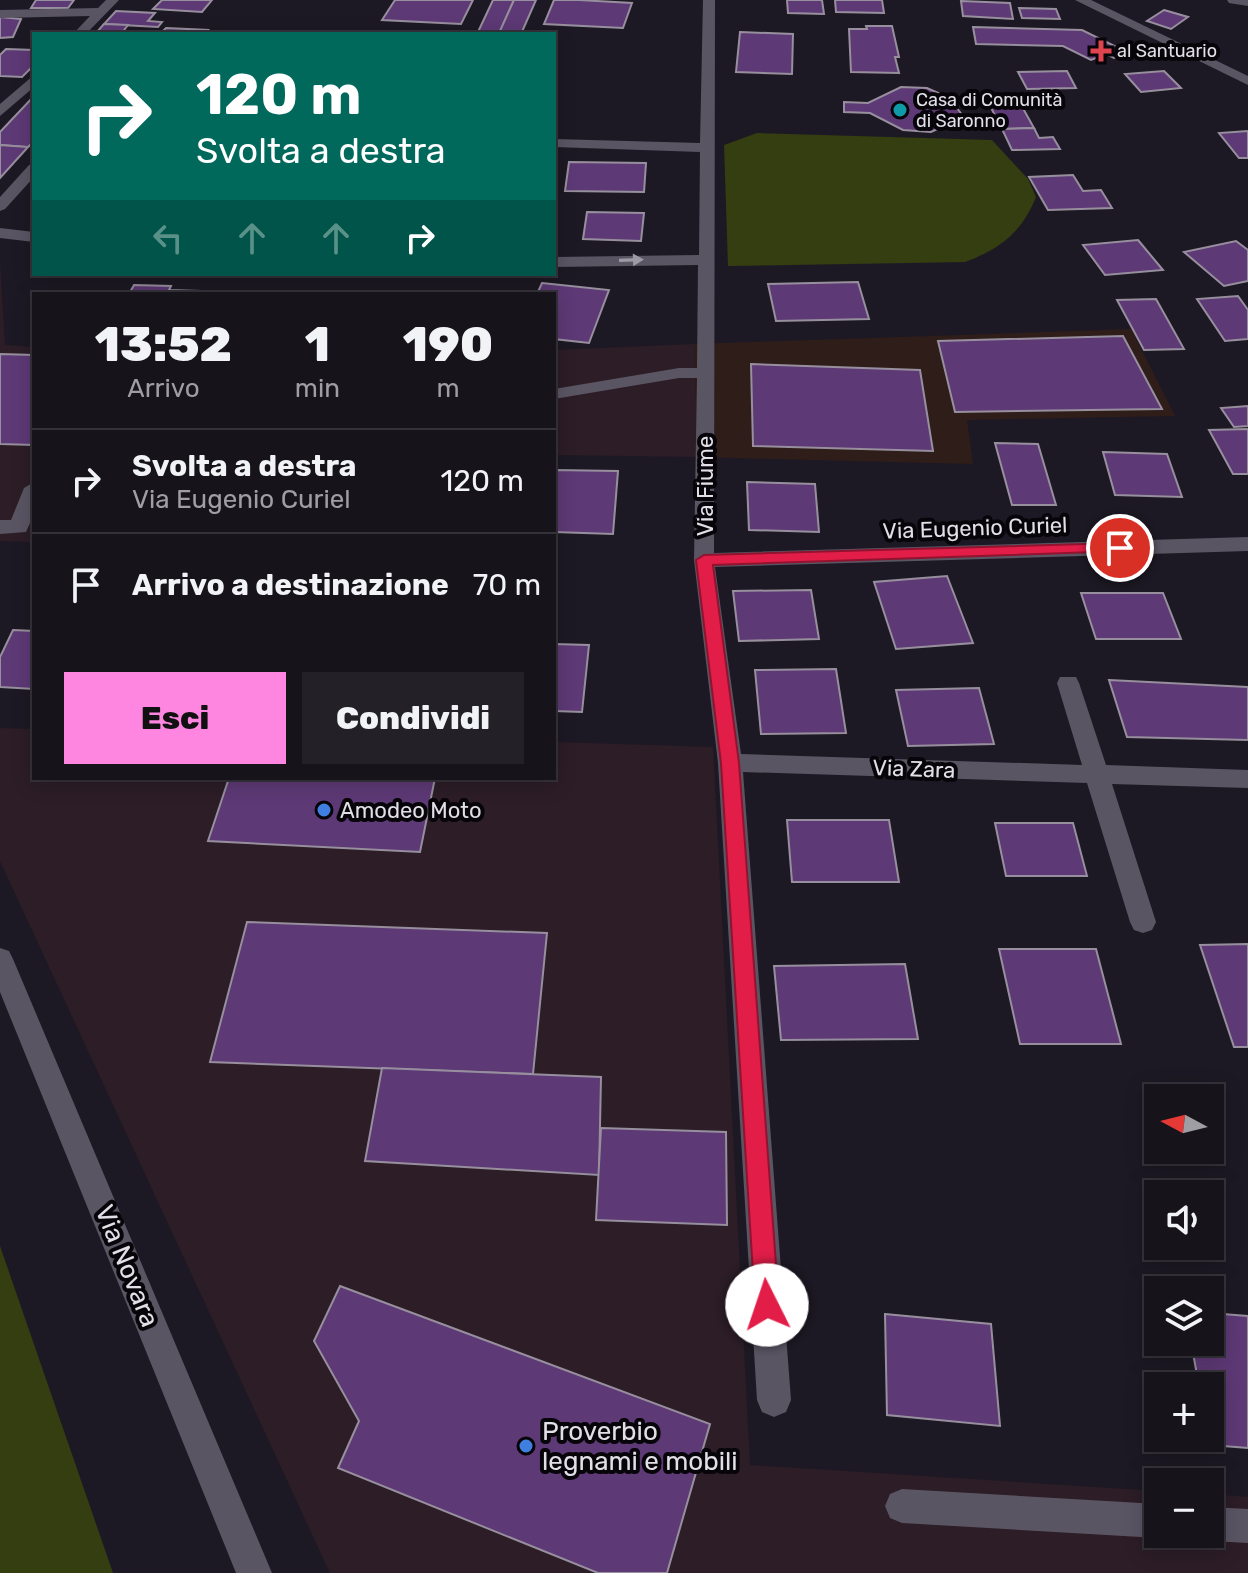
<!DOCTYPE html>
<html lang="it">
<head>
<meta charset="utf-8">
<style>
  :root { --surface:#16131b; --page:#232028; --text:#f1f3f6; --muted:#9e9ea3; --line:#35323a; --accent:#fe85e0 }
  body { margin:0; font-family:Rubik,sans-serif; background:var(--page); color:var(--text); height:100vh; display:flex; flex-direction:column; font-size:30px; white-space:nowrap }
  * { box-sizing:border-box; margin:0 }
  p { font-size:26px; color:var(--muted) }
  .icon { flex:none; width:44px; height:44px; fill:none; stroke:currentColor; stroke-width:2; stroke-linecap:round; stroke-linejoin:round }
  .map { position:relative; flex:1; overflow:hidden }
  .details { position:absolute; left:32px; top:292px; width:524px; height:488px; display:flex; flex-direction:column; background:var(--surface); border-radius:0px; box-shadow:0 4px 20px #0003,0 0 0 2px var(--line) }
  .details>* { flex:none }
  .hud { position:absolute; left:32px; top:32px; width:524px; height:244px; border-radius:0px; box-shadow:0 4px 20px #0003,0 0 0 2px var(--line); background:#00695c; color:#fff; overflow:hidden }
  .needle { width:52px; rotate:277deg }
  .buttons { position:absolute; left:1144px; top:1084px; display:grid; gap:16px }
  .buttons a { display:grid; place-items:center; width:80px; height:80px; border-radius:0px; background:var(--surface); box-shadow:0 4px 20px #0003,0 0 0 2px var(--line); font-size:40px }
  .pin { position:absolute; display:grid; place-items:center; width:68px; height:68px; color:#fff; margin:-34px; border:4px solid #fff; border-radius:50%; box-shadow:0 2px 8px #0007 }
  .me { position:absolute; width:88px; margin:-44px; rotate:356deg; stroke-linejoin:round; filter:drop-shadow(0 0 6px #0008) }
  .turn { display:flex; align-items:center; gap:28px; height:168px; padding:0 32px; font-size:36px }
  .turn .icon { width:104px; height:104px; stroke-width:2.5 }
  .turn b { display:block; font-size:56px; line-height:68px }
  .lanes { display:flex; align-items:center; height:76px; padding:0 32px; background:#0003; justify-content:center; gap:40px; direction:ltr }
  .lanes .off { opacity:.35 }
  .eta { display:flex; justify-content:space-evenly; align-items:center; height:136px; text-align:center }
  .eta b { font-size:48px; font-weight:800; line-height:56px }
  .button { display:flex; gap:16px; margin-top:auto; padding:16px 32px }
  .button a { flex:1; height:92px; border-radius:0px; background:var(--accent); color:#111; font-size:32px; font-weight:800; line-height:92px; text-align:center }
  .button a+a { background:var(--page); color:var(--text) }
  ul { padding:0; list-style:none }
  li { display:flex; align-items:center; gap:24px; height:104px; padding:0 32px; border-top:2px solid var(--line) }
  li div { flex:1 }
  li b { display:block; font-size:30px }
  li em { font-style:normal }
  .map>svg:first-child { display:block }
  .commercial { fill:#2c1d27 }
  .industrial { fill:#2f1d1a }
  .green { fill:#343e10 }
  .building { fill:#5d3975; stroke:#978f9d; stroke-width:2 }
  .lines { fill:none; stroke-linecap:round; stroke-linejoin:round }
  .minor { fill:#5a5563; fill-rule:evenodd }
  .oneway { fill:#9e9aa5 }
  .route { fill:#e11d48; stroke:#92132f; stroke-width:2 }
  .health-dot { fill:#e0444e; stroke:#070509; stroke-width:3 }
  .culture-dot { fill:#0f9aa8; stroke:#070509; stroke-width:3 }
  .shop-dot { fill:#3f7fe0; stroke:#070509; stroke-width:3 }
  .labels { text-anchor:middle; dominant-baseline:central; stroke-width:8; stroke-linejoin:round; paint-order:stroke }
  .far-poi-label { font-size:18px; fill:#e1dfe7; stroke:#070509; text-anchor:start }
  .street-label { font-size:22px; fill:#e1dfe7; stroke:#070509 }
  .poi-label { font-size:22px; fill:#e1dfe7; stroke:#070509; text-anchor:start }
  .near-street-label { font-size:26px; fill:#e1dfe7; stroke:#070509 }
  .near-poi-label { font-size:26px; fill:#e1dfe7; stroke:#070509; text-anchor:start }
</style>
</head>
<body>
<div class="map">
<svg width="1248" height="1573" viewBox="0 0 1248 1573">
  <rect width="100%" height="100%" fill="#1d1924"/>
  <g class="commercial">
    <polygon points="0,262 5,345 34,347 34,542 0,541"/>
    <polygon points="694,344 698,457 554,455 554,350"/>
    <polygon points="0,728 34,729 34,778 554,778 554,742 713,747 750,1465 1158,1491 1158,1534 1210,1534 1210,1494 1248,1497 1248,1573 330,1573 0,861"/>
  </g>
  <polygon class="industrial" points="1131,329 1175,416 967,420 973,464 698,457 694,344"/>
  <g class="green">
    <path d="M757 133 992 140 1028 179 1036 197C1022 232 1000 249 965 262L728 266 724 145Z"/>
    <polygon points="0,1246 113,1573 0,1573"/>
  </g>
  <g class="building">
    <polygon points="36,0 74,0 68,8 31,8"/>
    <polygon points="162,0 212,0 202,12 153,9"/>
    <polygon points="395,0 473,0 461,24 382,20"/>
    <polygon points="493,0 514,0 499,34 477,34"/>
    <polygon points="514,0 536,0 521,34 499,33"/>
    <polygon points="554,0 579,0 632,3 623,28 544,24"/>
    <polygon points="787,0 822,0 824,14 788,13"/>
    <polygon points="835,0 882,0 884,13 836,12"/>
    <polygon points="961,1 1010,3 1013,19 963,16"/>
    <polygon points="1019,8 1056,9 1060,19 1022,18"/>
    <polygon points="1164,10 1188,17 1171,29 1147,21"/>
    <polygon points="116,11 155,13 148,21 162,22 158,27 104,24"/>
    <polygon points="0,17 21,19 13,37 0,38"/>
    <polygon points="104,24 128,25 121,34 95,34"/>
    <polygon points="866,26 892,26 899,57 895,57 899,73 851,72 849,29 867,29"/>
    <polygon points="973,27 1082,30 1129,53 1114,58 1106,54 1091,60 1063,46 976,44"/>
    <polygon points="166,28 208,30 205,34 160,34"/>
    <polygon points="740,32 793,34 792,74 736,72"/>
    <polygon points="6,49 34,50 34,65 22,77 0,76 0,55"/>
    <polygon points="1067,71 1076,88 1027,89 1018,72"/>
    <polygon points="1164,71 1181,88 1141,92 1125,74"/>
    <polygon points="901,87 927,88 963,104 956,107 964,117 931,132 903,130 870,113 844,112 844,102 868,103"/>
    <polygon points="34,96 34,141 28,147 0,145 0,132"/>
    <polygon points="1020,103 1034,128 1002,129 989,104"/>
    <polygon points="1034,128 1039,138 1053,137 1060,149 1012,150 1002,129"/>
    <polygon points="1248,131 1248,158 1239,158 1219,133"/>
    <polygon points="0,145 28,147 0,178"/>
    <polygon points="569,162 646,163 644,192 565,191"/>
    <polygon points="1073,175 1083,191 1101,190 1112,208 1048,210 1029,177"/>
    <polygon points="587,212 644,213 641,241 583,239"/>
    <polygon points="1138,240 1163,270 1105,275 1083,245"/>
    <polygon points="1236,241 1248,250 1248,281 1224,286 1184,252"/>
    <polygon points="858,282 869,319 776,321 768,284"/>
    <polygon points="542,283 609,290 589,343 554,339 554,294 537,294"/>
    <polygon points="134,285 171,286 169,290 234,292 129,294"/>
    <polygon points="1238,296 1248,310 1248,339 1225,341 1197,299"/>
    <polygon points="1156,299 1184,349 1144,350 1117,300"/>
    <polygon points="1123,336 1162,409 955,412 938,341"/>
    <polygon points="0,354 34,355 34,445 0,444"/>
    <polygon points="751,364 920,370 933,451 753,446"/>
    <polygon points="1248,406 1248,426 1234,427 1221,408"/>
    <polygon points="1248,429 1248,474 1233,474 1209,430"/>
    <polygon points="995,443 1038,444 1056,505 1012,505"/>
    <polygon points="1103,452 1167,454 1182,497 1115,495"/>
    <polygon points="554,470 618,471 613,534 554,532"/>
    <polygon points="747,482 815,484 819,532 749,530"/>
    <polygon points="947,576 973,643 896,649 874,582"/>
    <polygon points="811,590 819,639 739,641 733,591"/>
    <polygon points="1081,593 1163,593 1181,639 1096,639"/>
    <polygon points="13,630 34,631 34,689 0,687 0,657"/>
    <polygon points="554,644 589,645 582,712 554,711"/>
    <polygon points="836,669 846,733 761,734 755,670"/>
    <polygon points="1109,680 1248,687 1248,740 1127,737"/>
    <polygon points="979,688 994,744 908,746 896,690"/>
    <polygon points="229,778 435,778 420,852 208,841"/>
    <polygon points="787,820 889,820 899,882 792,882"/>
    <polygon points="995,823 1073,823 1087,876 1006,876"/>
    <polygon points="247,922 547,933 533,1074 210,1062"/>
    <polygon points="1248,944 1248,1047 1234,1047 1200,945"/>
    <polygon points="999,949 1096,949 1121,1044 1020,1044"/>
    <polygon points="905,964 918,1039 781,1040 774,966"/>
    <polygon points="382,1068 601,1077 599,1175 365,1161"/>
    <polygon points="601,1128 726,1132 727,1225 596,1220"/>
    <polygon points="340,1286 710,1424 667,1573 598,1573 338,1468 359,1421 314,1341"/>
    <polygon points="1210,1313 1248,1316 1248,1448 1211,1445 1210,1386 1199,1386 1191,1342 1210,1342"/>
    <polygon points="885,1314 991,1324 1000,1426 887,1415"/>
  </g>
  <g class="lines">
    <g class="minor">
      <polygon points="106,0 119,0 86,34 73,34 90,16 0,18 0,10 98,8"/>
      <polygon points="703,0 715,0 714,553 1248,537 1248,551 715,567 741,754 1082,765 1057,683 1060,677 1076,677 1079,683 1106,765 1248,770 1248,788 1112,784 1156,922 1152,930 1143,933 1134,930 1130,922 1087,783 743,772 791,1400 786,1412 774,1417 762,1412 757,1400 718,763 694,560 697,378 679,378 554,399 554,389 679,368 697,368 698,265 554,267 554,257 699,255 700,152 554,147 554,139 700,143"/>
      <polygon points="1075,0 1091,0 1248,76 1248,85"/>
      <polygon points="1227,0 1248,0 1248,6 1229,3"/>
      <polygon points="34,75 34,87 0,116 0,104"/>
      <polygon points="34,164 34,177 5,209 0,211 0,197 29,165"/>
      <polygon points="0,228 34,232 34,242 0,238"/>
      <polygon points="34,482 34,514 26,532 0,534 0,520 11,520 24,488"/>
      <polygon points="0,948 9,951 13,959 272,1573 236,1573 0,992"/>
      <polygon points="902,1489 1158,1504 1158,1534 1169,1534 1158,1538 902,1523 890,1518 885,1506 890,1494"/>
      <polygon points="1210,1507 1248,1509 1248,1543 1210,1541 1198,1536 1197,1534 1210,1534"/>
    </g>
  </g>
  <defs><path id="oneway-solid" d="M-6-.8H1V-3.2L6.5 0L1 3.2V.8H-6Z" transform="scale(2)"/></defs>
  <use class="oneway" href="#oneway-solid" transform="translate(631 260) rotate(-2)"/>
  <polygon class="route" points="1120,543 1125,544 1125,551 713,565 739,763 779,1305 776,1313 767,1317 759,1313 755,1305 721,763 696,560 704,555"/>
  <path class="health-dot" d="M1097 39h8v8h8v8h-8v8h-8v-8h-8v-8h8z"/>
  <circle class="culture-dot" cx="900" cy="110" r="8"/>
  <g class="shop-dot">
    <circle cx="324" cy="810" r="8"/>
    <circle cx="526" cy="1446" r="8"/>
  </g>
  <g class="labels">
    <g class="far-poi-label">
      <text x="1117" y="51">al Santuario</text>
      <text x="916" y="100">Casa di Comunità<tspan x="916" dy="21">di Saronno</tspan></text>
    </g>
    <g class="street-label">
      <text transform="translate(705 486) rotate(-90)">Via Fiume</text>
      <text transform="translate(975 528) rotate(-2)">Via Eugenio Curiel</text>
      <text transform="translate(914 769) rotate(2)">Via Zara</text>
    </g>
    <g class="poi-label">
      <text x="340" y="810">Amodeo Moto</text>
    </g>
    <g class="near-street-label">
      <text transform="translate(127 1266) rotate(68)">Via Novara</text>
    </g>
    <g class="near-poi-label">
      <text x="542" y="1431">Proverbio<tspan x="542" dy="30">legnami e mobili</tspan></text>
    </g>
  </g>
</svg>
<div class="buttons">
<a><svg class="needle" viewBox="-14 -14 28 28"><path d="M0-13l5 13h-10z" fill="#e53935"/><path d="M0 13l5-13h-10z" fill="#9e9ea3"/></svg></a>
<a><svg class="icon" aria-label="sound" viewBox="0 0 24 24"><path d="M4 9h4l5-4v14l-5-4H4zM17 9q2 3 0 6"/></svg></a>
<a><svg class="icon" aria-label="layers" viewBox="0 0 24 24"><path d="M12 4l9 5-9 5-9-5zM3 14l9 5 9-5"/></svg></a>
<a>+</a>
<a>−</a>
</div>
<div class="pin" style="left:1120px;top:548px;background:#d93025"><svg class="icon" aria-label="arrive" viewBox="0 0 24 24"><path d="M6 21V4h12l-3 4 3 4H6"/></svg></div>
<svg class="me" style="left:767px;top:1305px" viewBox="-20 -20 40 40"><circle r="19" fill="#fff"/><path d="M0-13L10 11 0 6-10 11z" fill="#e11d48"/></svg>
<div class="hud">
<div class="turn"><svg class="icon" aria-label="right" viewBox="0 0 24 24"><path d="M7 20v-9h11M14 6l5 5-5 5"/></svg><div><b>120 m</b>Svolta a destra</div></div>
<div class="lanes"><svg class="icon off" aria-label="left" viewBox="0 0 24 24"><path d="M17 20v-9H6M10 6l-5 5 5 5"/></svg><svg class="icon off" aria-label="ahead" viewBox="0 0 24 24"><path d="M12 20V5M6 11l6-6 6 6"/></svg><svg class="icon off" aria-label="ahead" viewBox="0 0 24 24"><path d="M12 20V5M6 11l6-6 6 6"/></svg><svg class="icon" aria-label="right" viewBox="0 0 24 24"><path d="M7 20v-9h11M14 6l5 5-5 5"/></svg></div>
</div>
<section class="details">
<div class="eta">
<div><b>13:52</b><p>Arrivo</p></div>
<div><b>1</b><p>min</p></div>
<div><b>190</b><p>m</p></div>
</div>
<ul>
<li><svg class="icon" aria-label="right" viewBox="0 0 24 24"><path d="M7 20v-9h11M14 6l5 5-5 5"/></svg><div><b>Svolta a destra</b><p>Via Eugenio Curiel</p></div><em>120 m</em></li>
<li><svg class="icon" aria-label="arrive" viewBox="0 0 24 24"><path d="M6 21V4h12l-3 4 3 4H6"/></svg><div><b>Arrivo a destinazione</b></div><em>70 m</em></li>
</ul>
<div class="button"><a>Esci</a><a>Condividi</a></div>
</section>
</div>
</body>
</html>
